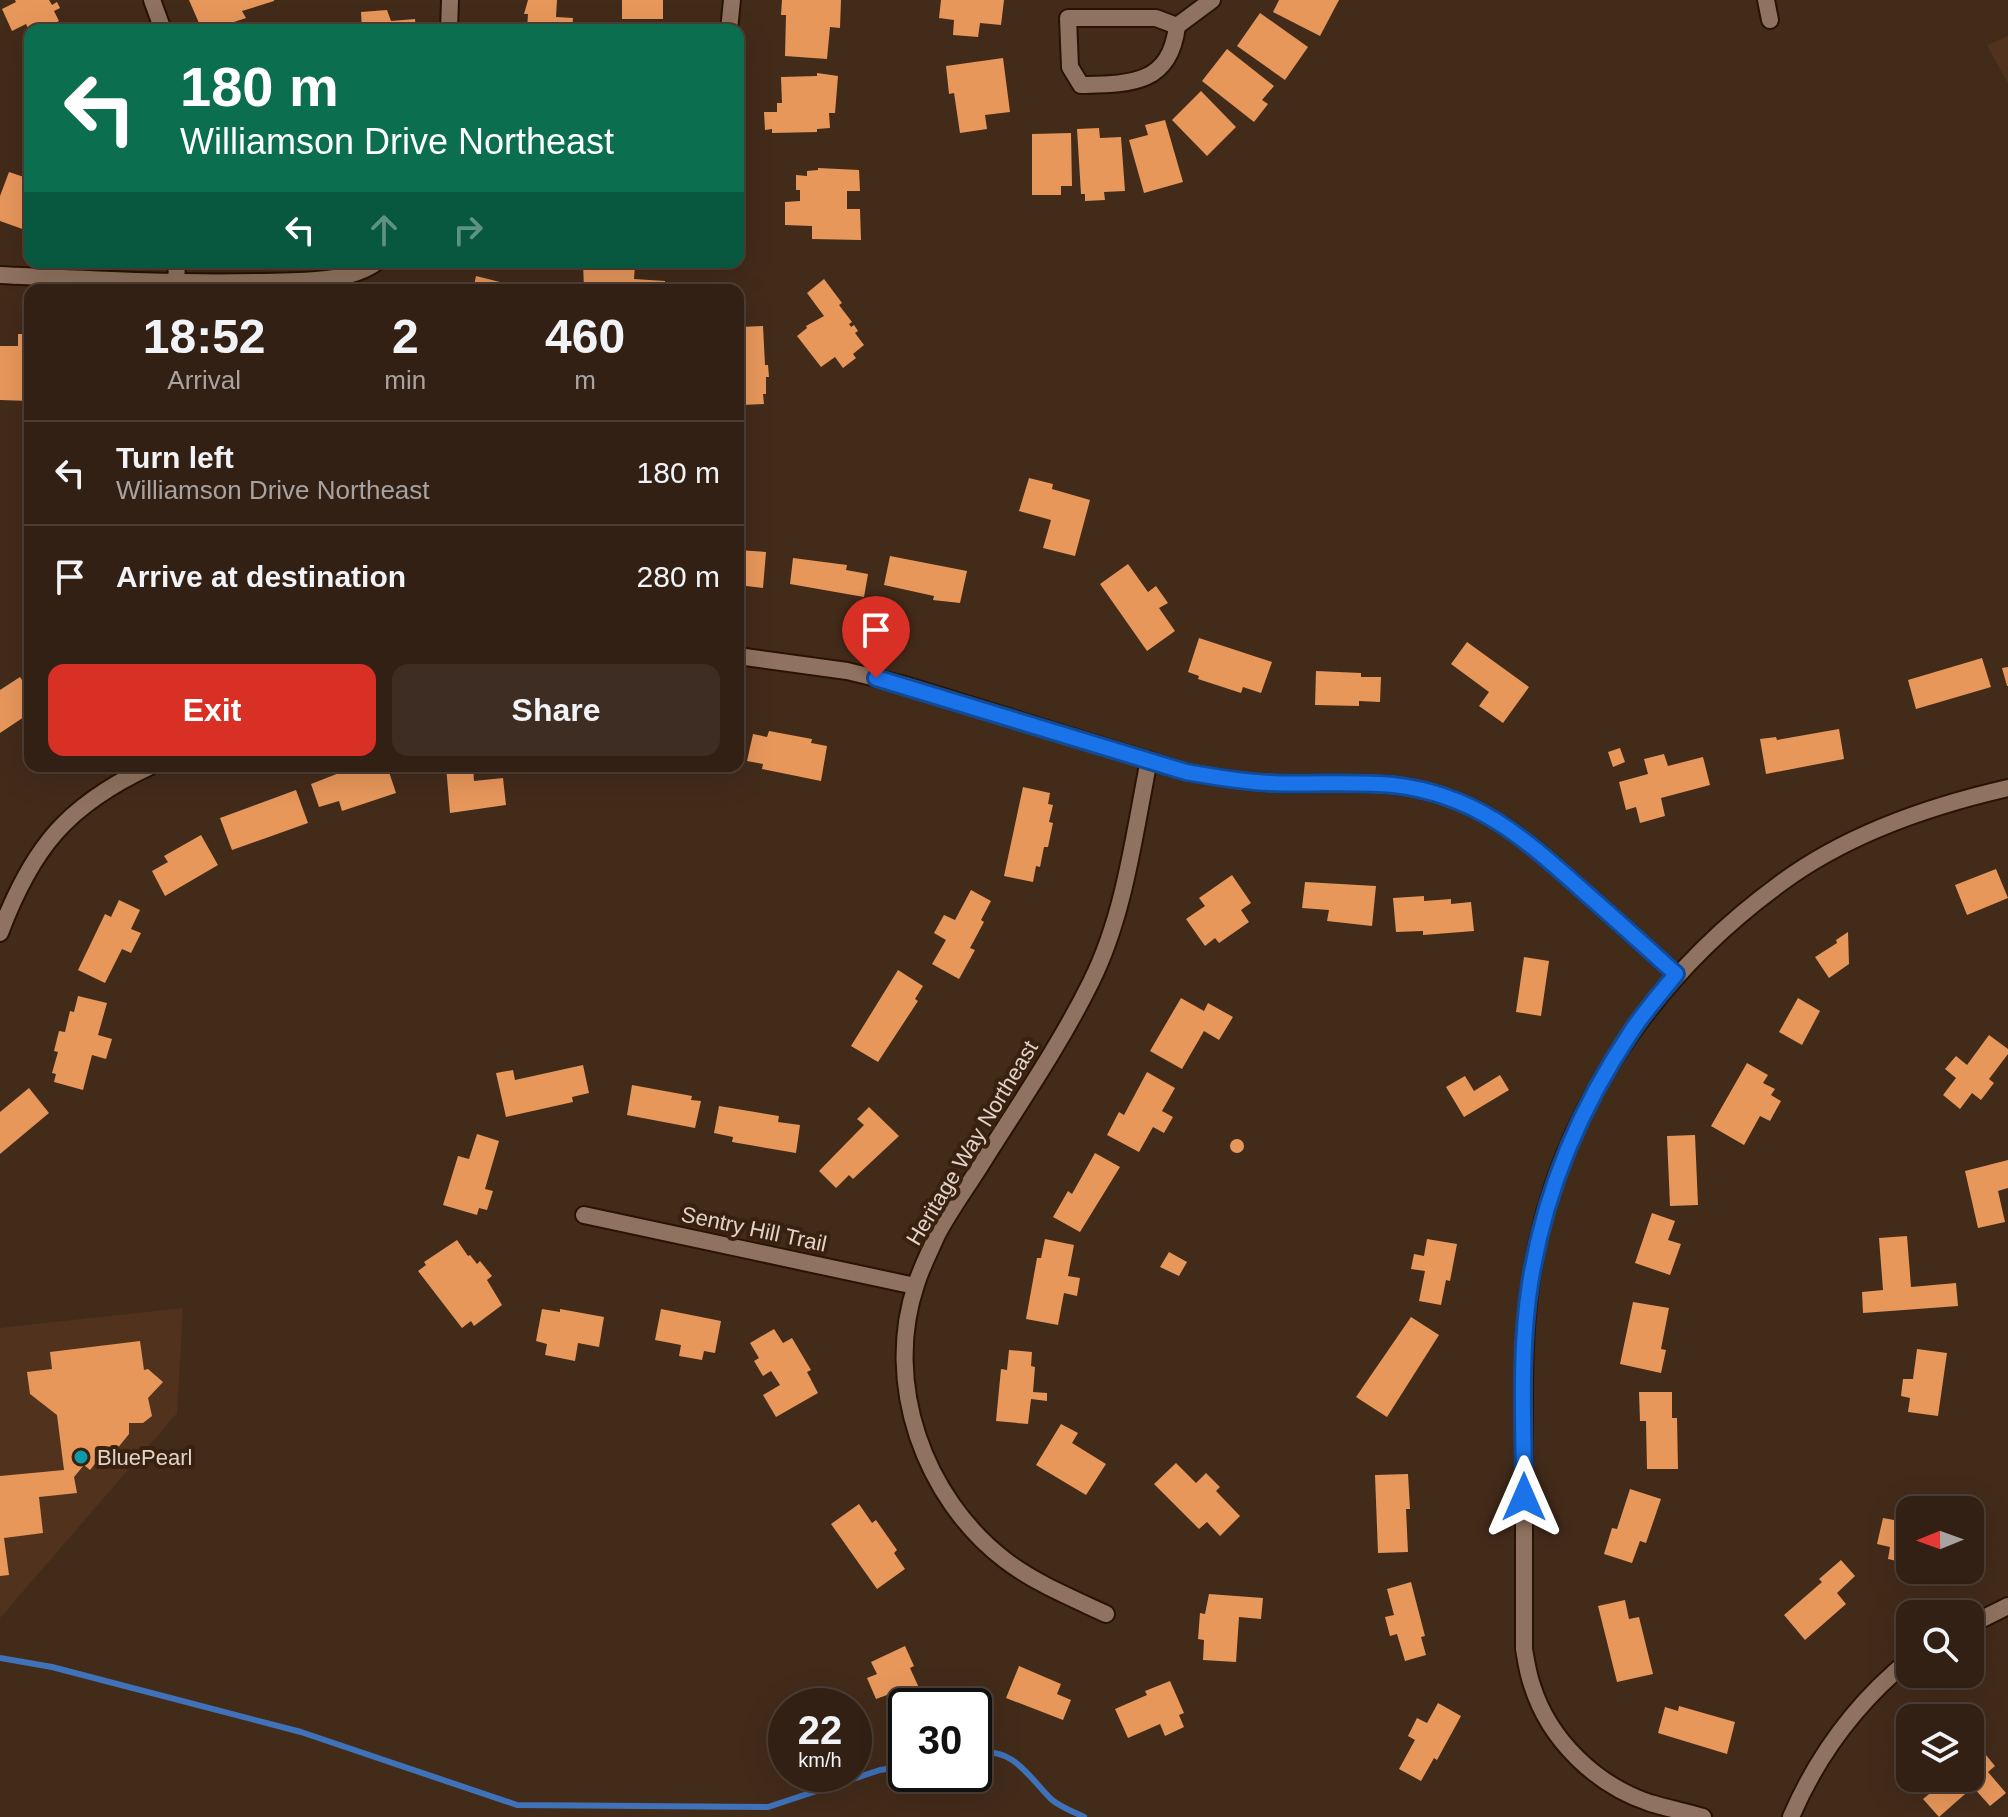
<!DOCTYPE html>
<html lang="en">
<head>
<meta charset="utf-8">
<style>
  :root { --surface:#322014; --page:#3d2d22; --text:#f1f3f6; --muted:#a8a3a0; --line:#4d3e34; --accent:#d93025 }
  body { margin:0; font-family:Helvetica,sans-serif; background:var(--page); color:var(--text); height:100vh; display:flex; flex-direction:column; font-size:30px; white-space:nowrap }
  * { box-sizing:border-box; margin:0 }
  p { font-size:26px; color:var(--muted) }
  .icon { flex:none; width:44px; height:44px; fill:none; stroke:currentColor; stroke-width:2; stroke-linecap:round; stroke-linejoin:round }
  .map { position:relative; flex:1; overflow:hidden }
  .side { position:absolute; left:24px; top:284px; width:720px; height:488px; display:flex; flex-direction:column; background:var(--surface); border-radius:16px; box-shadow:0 8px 32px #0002,0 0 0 2px var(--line) }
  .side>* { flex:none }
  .guide { position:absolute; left:24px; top:24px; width:720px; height:244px; border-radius:16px; box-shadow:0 8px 32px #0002,0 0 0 2px var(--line); background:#0b6e4f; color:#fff; overflow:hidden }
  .needle { width:52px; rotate:269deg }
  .controls { position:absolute; left:1896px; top:1496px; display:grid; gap:16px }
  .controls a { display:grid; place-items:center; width:88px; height:88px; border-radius:16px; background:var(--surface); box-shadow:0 8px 32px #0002,0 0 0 2px var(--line); font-size:40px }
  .speed { position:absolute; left:768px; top:1688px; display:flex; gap:16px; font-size:40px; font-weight:700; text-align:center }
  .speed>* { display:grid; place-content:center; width:104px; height:104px; border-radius:50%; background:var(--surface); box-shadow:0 8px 32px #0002,0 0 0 2px var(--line); line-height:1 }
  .speed small { font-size:20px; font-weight:400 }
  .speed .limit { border:4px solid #111; border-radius:12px; background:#fff; color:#111 }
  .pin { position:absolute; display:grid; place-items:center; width:68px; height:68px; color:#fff; margin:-82px -34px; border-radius:50% 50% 50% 0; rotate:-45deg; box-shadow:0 0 8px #0007 }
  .pin .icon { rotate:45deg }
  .me { position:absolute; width:88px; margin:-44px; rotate:0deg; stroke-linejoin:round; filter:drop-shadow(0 0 6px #0008) }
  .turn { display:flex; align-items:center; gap:28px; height:168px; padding:0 24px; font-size:36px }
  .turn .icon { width:104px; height:104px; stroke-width:2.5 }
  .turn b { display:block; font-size:56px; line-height:68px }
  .lanes { display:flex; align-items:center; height:76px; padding:0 24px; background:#0003; justify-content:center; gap:40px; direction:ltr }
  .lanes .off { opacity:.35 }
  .eta { display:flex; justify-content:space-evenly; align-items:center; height:136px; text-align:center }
  .eta b { font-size:48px; font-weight:700; line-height:56px }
  .action { display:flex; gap:16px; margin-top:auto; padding:16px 24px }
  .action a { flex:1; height:92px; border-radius:16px; background:var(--accent); color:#fff; font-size:32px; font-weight:700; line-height:92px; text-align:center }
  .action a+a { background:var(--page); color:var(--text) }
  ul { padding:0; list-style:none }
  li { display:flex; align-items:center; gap:24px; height:104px; padding:0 24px; border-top:2px solid var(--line) }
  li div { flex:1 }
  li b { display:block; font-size:30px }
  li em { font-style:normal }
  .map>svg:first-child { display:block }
  .built { fill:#51331d }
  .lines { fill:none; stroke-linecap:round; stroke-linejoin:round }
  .stream { stroke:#3f72b9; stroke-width:6 }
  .building { fill:#e8975b }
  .street-casing { stroke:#291303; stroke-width:20 }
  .street { stroke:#8f725f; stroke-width:16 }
  .route-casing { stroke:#114b97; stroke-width:20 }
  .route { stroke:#1a73e8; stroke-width:14 }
  .culture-dot { fill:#0f9aa8; stroke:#392110; stroke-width:3 }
  .labels { text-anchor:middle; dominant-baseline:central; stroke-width:8; stroke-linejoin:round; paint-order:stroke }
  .street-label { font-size:22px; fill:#e2d2c8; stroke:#392110 }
  .poi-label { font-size:22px; fill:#e2d2c8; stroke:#392110; text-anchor:start }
</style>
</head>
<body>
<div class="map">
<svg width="2008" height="1817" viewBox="0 0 2008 1817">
  <rect width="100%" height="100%" fill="#432b1a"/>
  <g class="built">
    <polygon points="2008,36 2008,83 1987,45"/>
    <polygon points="183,1308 177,1413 0,1618 0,1328"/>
  </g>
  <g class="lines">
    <g class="stream">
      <polyline points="0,1658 52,1667 301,1732 517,1805 768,1807 880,1770 906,1766"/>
      <path d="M974 1753C1013 1746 1027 1775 1051 1799 1060 1807 1074 1812 1084 1817"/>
    </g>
  </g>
  <g class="building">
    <polygon points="15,0 49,0 52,5 57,2 60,8 54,11 59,21 41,30 29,30 26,24 12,31 2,9 16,2"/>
    <polygon points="189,0 274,0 274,1 242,11 246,18 210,30 202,30"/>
    <polygon points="528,0 557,0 556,17 573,18 572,30 527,30 528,14 524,14"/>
    <rect x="622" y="0" width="41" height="19"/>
    <polygon points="782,0 841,0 840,28 830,27 827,59 785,56 786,15 781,15"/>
    <polygon points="941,0 1004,0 1001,25 980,23 978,37 953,35 954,20 939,18"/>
    <polygon points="1279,0 1339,0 1320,36 1273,12"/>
    <polygon points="387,10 391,21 415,19 416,30 362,30 361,12"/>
    <polygon points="1260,13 1308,47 1285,80 1237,46"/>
    <polygon points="1227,49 1274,86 1262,100 1268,104 1254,122 1202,81"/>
    <polygon points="1003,58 1010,112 985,115 987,129 960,133 954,93 949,94 946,66"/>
    <polygon points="817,73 838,76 835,113 829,113 830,128 817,129 817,132 772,133 772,129 765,130 764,112 777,112 777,103 782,103 781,77 817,76"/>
    <polygon points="1201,91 1236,127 1207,156 1172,120"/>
    <polygon points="1165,120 1183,182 1144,193 1129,140 1148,135 1145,125"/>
    <polygon points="1099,128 1100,138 1121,137 1125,191 1104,192 1105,200 1085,201 1085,194 1081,194 1077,129"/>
    <polygon points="1071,133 1072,186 1061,186 1061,195 1032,195 1032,134"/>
    <polygon points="818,168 859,170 860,191 847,191 847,209 860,209 861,240 812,239 812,226 785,225 785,202 800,201 800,190 796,190 796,175 807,176 807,171 818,170"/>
    <polygon points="9,172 30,179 28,187 30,188 30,246 24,244 28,231 0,221 0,196"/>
    <polygon points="503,262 552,262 550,268 536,265 535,270"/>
    <polygon points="583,262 638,262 638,265 635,265 634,279 665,281 665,290 584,290"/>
    <polygon points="476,276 528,289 528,290 473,290"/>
    <polygon points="824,279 842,303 839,305 852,322 849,324 851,327 854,325 858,331 855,333 864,345 853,354 856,358 843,368 835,357 821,367 797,336 807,328 806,326 824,316 807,293"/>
    <polygon points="763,326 765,365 768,365 769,377 766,377 766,394 763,394 764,404 742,405 741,396 738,396 738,365 743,365 740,327"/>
    <polygon points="18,334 30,334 30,401 0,400 0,346 18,346"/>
    <polygon points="1029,478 1053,484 1052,489 1090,500 1075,556 1043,548 1051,520 1019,511"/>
    <polygon points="738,550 766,552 763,588 738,585"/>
    <polygon points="890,556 967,571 960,603 933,600 934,596 884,585"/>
    <polygon points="793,558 847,565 846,570 868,574 864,597 790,584"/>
    <polygon points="1128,564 1148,592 1156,586 1168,603 1159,608 1175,631 1147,651 1100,584"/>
    <polygon points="1199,638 1272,662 1261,693 1243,687 1241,693 1198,679 1199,676 1188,672"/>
    <polygon points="1467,642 1529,687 1503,723 1479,706 1489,692 1451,664"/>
    <polygon points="1982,658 1991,687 1916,709 1908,680"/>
    <polygon points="2008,667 2008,686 2007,686 2002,668"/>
    <polygon points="1316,671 1361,673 1361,677 1381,677 1380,702 1359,701 1359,706 1315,705"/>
    <polygon points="20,677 30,692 30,713 0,733 0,690"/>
    <polygon points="1839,729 1844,759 1766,774 1760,739 1776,737 1777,740"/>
    <polygon points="769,731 812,739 811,743 827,746 821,781 762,769 763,764 747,761 753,734 767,737"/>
    <polygon points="1620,748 1625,762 1613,767 1608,752"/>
    <polygon points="1664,754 1668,766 1703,757 1710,785 1661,798 1665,816 1640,823 1636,807 1626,810 1619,782 1648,774 1644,759"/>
    <polygon points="357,766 387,766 396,793 342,811 339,801 319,807 311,784"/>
    <polygon points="446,766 473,766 474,781 503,778 506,805 450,813"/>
    <polygon points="1023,787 1050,793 1048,804 1053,805 1049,822 1053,823 1048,847 1044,847 1040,867 1036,866 1033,882 1004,876"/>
    <polygon points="296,790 308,823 232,850 220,818"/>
    <polygon points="201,835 218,865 165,896 152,871 168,862 164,856"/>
    <polygon points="1996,869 2008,898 1967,915 1955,885"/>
    <polygon points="1232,875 1251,903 1241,910 1249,922 1219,943 1215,938 1205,946 1186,919 1205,906 1199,898"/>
    <polygon points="1305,882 1376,886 1372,926 1327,921 1329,910 1302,908"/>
    <polygon points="971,890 991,901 981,920 984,922 970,948 975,950 959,979 932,964 946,940 934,933 944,915 955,920"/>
    <polygon points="1424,896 1424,901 1451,899 1451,904 1471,902 1474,931 1423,935 1423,931 1396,932 1393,898"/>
    <polygon points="119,900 140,910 131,929 141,933 131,953 122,949 105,983 78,970 105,914 111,917"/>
    <polygon points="1848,932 1849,964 1829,978 1815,957 1837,943 1836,940"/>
    <polygon points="1524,957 1549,961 1541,1016 1516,1012"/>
    <polygon points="898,970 923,986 915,999 918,1001 878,1062 851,1046"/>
    <polygon points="78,996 107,1003 98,1035 112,1039 106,1059 92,1055 83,1090 54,1082 56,1074 52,1073 58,1052 54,1051 59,1031 65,1032 70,1011 74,1012"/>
    <polygon points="1181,998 1204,1011 1208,1003 1233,1017 1219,1040 1204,1031 1182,1069 1150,1051"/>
    <polygon points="1798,998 1820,1011 1802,1045 1779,1032"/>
    <polygon points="1989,1035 2008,1049 2008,1054 1989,1079 1994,1083 1981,1100 1972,1093 1960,1109 1943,1095 1956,1078 1945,1069 1956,1056 1967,1065"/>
    <polygon points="1747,1063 1768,1075 1763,1083 1775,1089 1771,1095 1781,1101 1770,1121 1760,1116 1744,1145 1711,1126"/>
    <polygon points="583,1065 589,1093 572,1097 573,1102 506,1117 496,1073 513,1070 515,1080"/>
    <polygon points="1147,1072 1175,1088 1162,1111 1173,1117 1164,1133 1153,1127 1139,1152 1107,1135 1119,1112 1124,1115"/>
    <polygon points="1500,1075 1509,1090 1464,1117 1446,1087 1465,1076 1474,1091"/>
    <polygon points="632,1085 692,1096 691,1100 701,1101 695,1128 627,1115"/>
    <polygon points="29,1088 49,1113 0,1154 0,1112"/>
    <polygon points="719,1106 779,1116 778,1122 800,1125 796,1153 732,1142 733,1137 714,1133"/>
    <polygon points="869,1107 899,1136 853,1179 849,1175 836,1188 819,1171 864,1125 857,1119"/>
    <polygon points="477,1134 499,1141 485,1189 493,1191 487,1210 479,1208 477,1215 443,1205 458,1156 469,1159"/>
    <polygon points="1695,1135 1698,1205 1670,1206 1667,1136"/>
    <circle cx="1237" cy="1146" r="7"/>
    <polygon points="1095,1153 1120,1167 1080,1232 1053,1217 1068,1191 1072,1194"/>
    <polygon points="2008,1160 2008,1188 1998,1191 2005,1222 1978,1228 1965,1171"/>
    <polygon points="1652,1213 1675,1221 1668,1240 1681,1244 1670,1275 1635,1263"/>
    <polygon points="1907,1236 1911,1287 1956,1283 1958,1306 1863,1313 1862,1292 1883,1290 1879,1238"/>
    <polygon points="1045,1239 1074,1245 1068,1276 1080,1278 1077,1296 1064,1293 1058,1325 1026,1319 1037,1258 1041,1258"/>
    <polygon points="1427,1239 1457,1244 1450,1281 1446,1280 1441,1305 1419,1301 1425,1271 1411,1269 1414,1254 1424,1256"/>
    <polygon points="457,1240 468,1256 470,1255 477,1264 480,1261 492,1276 487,1280 502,1305 474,1326 471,1321 462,1328 418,1271 426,1265 424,1262"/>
    <polygon points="1169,1252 1187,1262 1179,1276 1160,1267"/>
    <polygon points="1633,1302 1669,1308 1661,1349 1666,1350 1661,1373 1620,1364"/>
    <polygon points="542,1309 560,1312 560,1309 604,1317 599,1347 578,1343 575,1361 545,1355 547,1344 536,1341"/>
    <polygon points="661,1309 721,1321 715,1353 704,1351 702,1360 679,1356 681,1345 655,1340"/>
    <polygon points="1411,1317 1439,1335 1387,1417 1356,1397"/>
    <polygon points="774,1329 783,1343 792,1338 811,1370 807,1372 818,1393 776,1417 763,1395 780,1385 771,1371 763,1376 754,1361 759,1358 750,1343"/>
    <polygon points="140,1341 144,1370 148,1369 163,1382 148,1398 152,1416 143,1423 129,1423 129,1434 108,1460 102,1455 90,1470 84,1465 74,1477 77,1493 39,1497 43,1533 4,1538 9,1575 0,1576 0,1476 64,1470 57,1415 30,1394 27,1372 52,1369 50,1352"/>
    <polygon points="1917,1349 1947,1353 1938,1416 1908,1412 1910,1398 1901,1396 1903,1379 1913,1379"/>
    <polygon points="1009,1350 1032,1352 1031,1366 1035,1367 1033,1392 1047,1393 1047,1401 1031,1399 1028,1424 996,1421 1001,1369 1007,1370"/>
    <polygon points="1639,1392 1672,1392 1672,1418 1677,1418 1678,1469 1647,1469 1646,1421 1640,1421"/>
    <polygon points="1061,1424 1078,1433 1072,1443 1106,1464 1086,1495 1036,1465"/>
    <polygon points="1176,1463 1196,1483 1206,1473 1220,1487 1216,1491 1240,1516 1220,1536 1207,1522 1199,1529 1154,1484"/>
    <polygon points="1408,1474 1410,1509 1406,1509 1408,1552 1378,1553 1375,1475"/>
    <polygon points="1630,1489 1661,1499 1646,1543 1640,1541 1632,1563 1604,1554 1612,1528 1617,1529"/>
    <polygon points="1898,1501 1921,1506 1920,1510 1910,1510 1910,1564 1888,1559 1890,1547 1877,1544 1883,1518 1894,1520"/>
    <polygon points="859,1504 872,1523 876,1520 897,1550 894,1553 905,1569 877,1589 831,1524"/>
    <polygon points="1841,1560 1855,1576 1837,1593 1846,1604 1805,1640 1784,1615 1822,1582 1819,1579"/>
    <polygon points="1411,1582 1425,1636 1421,1637 1426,1655 1405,1661 1397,1634 1390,1636 1385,1617 1394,1615 1387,1589"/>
    <polygon points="1209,1594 1263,1598 1261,1619 1239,1617 1236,1662 1203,1660 1204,1640 1198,1639 1200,1613 1205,1614"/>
    <polygon points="1625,1600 1629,1619 1639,1617 1653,1674 1617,1682 1598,1606"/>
    <polygon points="905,1646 914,1666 910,1668 925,1701 914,1706 906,1706 906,1710 896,1715 887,1695 876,1699 867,1678 877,1674 871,1662"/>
    <polygon points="1019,1666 1061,1684 1057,1694 1071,1700 1063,1720 1006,1698"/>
    <polygon points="1170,1681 1184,1713 1179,1715 1184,1727 1165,1736 1160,1724 1128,1738 1115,1709 1147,1695 1145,1691"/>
    <polygon points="1438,1703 1461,1716 1437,1760 1434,1758 1421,1781 1399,1769 1415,1740 1408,1736 1417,1718 1427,1723"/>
    <polygon points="1679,1706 1735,1722 1727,1754 1658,1733 1665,1707 1678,1711"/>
    <polygon points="1981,1749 1995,1766 1988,1772 2006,1793 1990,1806 1973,1787 1939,1817 1923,1799 1944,1782 1940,1778 1970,1778 1970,1759"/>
  </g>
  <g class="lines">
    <defs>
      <g id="street">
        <polyline points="152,0 163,30"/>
        <polyline points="1766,0 1770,20"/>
        <path d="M1068 18H1156L1177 26C1170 85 1130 84 1081 85L1070 67Z"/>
        <polyline points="1177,26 1212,0"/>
        <polyline points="449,30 450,0"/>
        <polyline points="729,30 732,0"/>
        <path d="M0 275C86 279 172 284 258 282 293 281 348 284 377 262"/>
        <polyline points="176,284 177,262"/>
        <path d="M738 656 847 671 905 685 1186 772C1214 777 1242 782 1270 783 1311 785 1352 781 1393 785 1474 794 1523 836 1581 889 1613 917 1645 946 1676 974"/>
        <path d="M0 933C32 848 67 805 151 766"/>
        <polyline points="584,1215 915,1286"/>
        <path d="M1106 1614C1072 1598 1035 1583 1005 1560 924 1498 883 1383 916 1285 921 1268 930 1251 937 1235 949 1212 965 1190 979 1168 1017 1107 1059 1047 1091 982 1125 914 1134 834 1149 760"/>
        <polyline points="1970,1625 2008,1606"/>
        <path d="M1703 1817C1686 1812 1667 1808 1650 1803 1596 1785 1549 1740 1532 1685 1528 1674 1526 1661 1524 1649 1524 1581 1524 1512 1524 1444 1524 1391 1523 1339 1530 1287 1551 1123 1649 979 1781 883 1847 834 1929 806 2008 788"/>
        <path d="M1791 1817C1818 1754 1857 1702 1910 1659"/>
      </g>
    </defs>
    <use href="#street" class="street-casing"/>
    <use href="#street" class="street"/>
  </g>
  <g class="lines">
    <defs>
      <path id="route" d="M876 678 1186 772C1214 777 1242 782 1270 783 1311 785 1352 781 1393 785 1474 794 1522 836 1581 889 1613 917 1645 946 1676 974 1661 993 1644 1012 1631 1032 1580 1108 1544 1193 1530 1284 1519 1354 1524 1427 1524 1497"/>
    </defs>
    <use href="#route" class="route-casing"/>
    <use href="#route" class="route"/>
  </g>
  <circle class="culture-dot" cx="81" cy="1457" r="8"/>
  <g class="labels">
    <g class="street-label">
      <text transform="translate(972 1143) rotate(-59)">Heritage Way Northeast</text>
      <text transform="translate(754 1229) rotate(12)">Sentry Hill Trail</text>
    </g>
    <g class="poi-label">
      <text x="97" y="1457">BluePearl</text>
    </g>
  </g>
</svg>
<div class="controls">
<a><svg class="needle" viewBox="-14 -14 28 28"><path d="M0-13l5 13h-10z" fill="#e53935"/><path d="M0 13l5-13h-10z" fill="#a8a3a0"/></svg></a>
<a><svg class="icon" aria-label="search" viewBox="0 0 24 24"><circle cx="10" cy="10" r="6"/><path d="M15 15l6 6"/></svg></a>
<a><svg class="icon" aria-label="layers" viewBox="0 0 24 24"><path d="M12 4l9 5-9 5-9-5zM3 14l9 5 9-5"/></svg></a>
</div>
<div class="speed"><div>22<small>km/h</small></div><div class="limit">30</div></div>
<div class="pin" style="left:876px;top:678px;background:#d93025"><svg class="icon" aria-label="arrive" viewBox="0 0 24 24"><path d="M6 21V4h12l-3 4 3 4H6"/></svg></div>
<svg class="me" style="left:1524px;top:1497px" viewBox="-20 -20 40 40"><path d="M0-17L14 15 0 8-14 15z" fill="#1a73e8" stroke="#fff" stroke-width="4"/></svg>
<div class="guide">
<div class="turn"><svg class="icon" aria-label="left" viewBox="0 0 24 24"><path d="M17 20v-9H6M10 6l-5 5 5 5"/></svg><div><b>180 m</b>Williamson Drive Northeast</div></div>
<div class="lanes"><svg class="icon" aria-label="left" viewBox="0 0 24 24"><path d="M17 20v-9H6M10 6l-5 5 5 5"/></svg><svg class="icon off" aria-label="ahead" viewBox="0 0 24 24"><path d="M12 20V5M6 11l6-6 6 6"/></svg><svg class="icon off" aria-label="right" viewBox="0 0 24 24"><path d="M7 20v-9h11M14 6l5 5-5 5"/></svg></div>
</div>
<section class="side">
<div class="eta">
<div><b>18:52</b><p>Arrival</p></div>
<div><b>2</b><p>min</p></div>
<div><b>460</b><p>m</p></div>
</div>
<ul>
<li><svg class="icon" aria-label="left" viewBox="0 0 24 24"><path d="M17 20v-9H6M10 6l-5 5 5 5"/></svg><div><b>Turn left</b><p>Williamson Drive Northeast</p></div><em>180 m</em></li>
<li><svg class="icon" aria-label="arrive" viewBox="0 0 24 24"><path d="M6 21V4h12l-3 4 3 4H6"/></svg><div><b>Arrive at destination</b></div><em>280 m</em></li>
</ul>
<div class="action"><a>Exit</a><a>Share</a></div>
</section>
</div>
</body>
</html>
